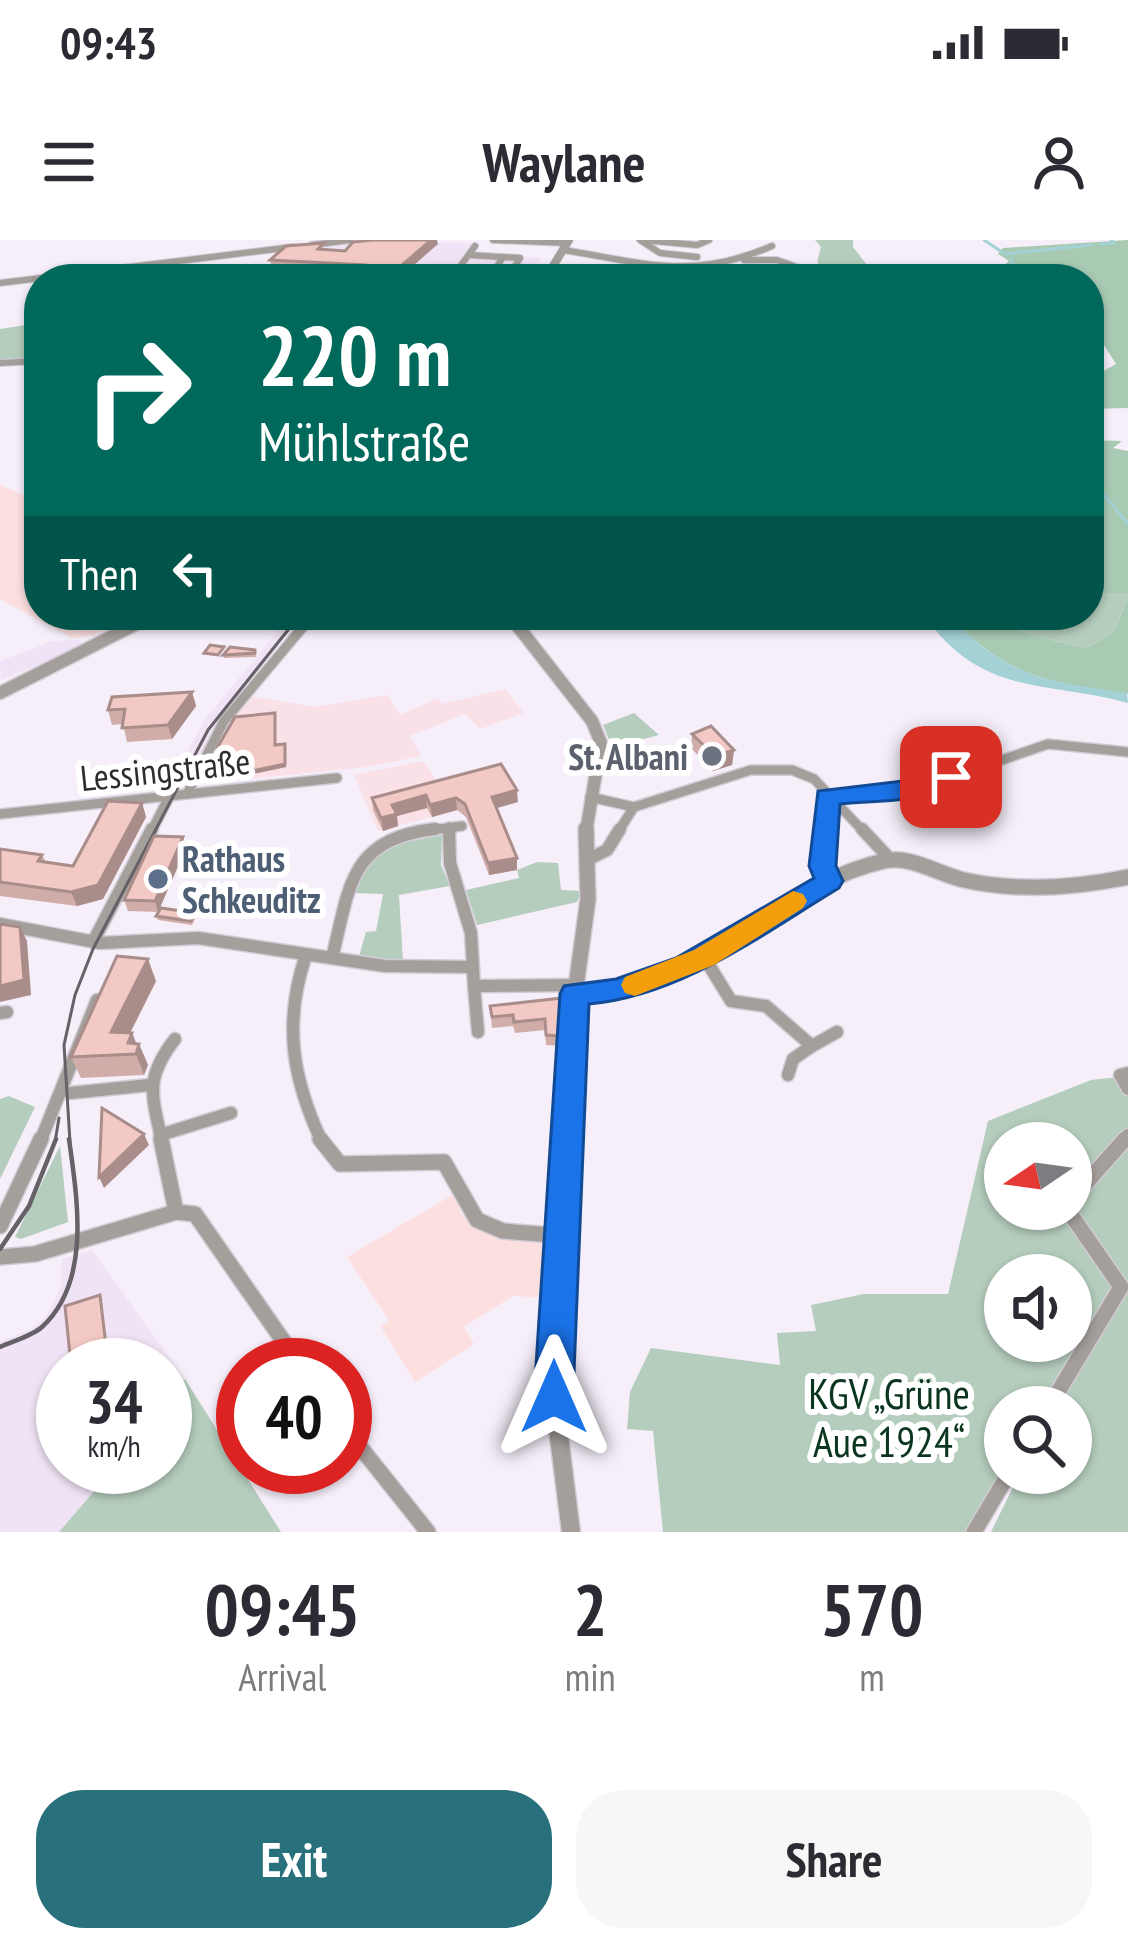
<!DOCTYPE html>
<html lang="en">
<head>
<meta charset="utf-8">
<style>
  :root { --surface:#fff; --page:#f7f7f7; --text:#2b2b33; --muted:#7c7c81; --accent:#28707b }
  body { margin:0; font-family:"PT Sans Narrow",sans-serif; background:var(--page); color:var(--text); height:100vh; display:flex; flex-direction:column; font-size:45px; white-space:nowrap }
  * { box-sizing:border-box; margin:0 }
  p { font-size:39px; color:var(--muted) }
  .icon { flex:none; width:66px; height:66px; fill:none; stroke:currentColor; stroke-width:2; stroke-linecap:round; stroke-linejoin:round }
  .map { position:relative; height:1292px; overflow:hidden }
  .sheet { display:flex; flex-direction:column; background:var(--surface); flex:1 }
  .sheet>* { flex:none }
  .guide { position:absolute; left:24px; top:24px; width:1080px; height:366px; border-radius:48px; box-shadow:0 3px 9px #0004; background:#00695c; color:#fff; overflow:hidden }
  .needle { width:78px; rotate:257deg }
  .controls { position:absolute; left:984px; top:882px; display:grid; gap:24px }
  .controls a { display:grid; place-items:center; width:108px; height:108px; border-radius:50%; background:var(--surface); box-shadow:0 3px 9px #0004; font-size:60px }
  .speed { position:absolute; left:36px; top:1098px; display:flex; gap:24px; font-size:60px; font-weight:700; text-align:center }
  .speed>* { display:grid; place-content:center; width:156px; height:156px; border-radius:50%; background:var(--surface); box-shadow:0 3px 9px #0004; line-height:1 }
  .speed small { font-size:30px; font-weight:400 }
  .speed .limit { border:18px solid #d22; background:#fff; color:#111 }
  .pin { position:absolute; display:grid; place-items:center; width:102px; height:102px; color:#fff; margin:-51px; border-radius:24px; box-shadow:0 6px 18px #0006 }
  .me { position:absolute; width:132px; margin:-66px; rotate:0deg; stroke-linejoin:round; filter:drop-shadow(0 0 9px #0008) }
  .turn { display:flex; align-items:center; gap:42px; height:252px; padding:0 36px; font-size:54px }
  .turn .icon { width:156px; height:156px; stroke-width:2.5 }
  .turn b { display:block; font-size:84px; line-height:102px }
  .then { display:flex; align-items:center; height:114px; padding:0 36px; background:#0003; gap:24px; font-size:45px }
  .eta { display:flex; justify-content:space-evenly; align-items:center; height:204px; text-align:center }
  .eta b { font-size:72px; font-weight:800; line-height:84px }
  .action { display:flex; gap:24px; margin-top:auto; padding:24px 36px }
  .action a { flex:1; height:138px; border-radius:48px; background:var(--accent); color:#fff; font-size:48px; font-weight:800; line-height:138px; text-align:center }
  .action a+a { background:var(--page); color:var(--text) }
  .status { display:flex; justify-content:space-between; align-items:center; height:84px; padding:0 60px; background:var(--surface); direction:ltr }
  .status svg { height:33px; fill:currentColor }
  header { display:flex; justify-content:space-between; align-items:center; height:156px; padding:0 36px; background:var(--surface); font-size:54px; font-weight:800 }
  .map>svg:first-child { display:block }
  .commercial { fill:#fce0e0 }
  .built { fill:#f0e3f5 }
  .education { fill:#fae0e7 }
  .green { fill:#b5cdbd; fill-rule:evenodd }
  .forest { fill:#a8cab3 }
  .water { fill:#a3d1d5 }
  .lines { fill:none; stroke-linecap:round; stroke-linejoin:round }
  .stream { stroke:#a3d1d5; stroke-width:3 }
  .minor-far3-casing { stroke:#d2ccd6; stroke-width:8 }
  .minor-far2-casing { stroke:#d2ccd6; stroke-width:12 }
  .minor-far1-casing { stroke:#d2ccd6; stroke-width:15 }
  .minor-casing { stroke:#d2ccd6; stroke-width:18 }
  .tertiary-far3-casing { stroke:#d2ccd6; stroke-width:9 }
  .tertiary-far2-casing { stroke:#d2ccd6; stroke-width:15 }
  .tertiary-far1-casing { stroke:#d2ccd6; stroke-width:18 }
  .tertiary-casing { stroke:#d2ccd6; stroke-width:21 }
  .minor-far3 { stroke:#a49f9b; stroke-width:6 }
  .minor-far2 { stroke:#a49f9b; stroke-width:9 }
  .minor-far1 { stroke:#a49f9b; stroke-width:12 }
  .minor { stroke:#a49f9b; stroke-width:15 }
  .tertiary-far3 { stroke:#a49f9b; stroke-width:8 }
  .tertiary-far2 { stroke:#a49f9b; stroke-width:12 }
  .tertiary-far1 { stroke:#a49f9b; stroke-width:15 }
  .tertiary { stroke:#a49f9b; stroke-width:18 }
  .tram-far1 { stroke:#656166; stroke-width:3 }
  .tram { stroke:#656166; stroke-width:4.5 }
  .wall { fill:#d0ada9 }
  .shaded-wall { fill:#a98d8a }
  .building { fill:#f2c9c5; stroke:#a98d8a; stroke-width:3 }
  .route { fill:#1a73e8; stroke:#114b97; stroke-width:3 }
  .slow { fill:#f59e0b }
  .worship-dot { fill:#6b7280; stroke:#fff; stroke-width:4.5 }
  .service-dot { fill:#5c6f8a; stroke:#fff; stroke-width:4.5 }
  .labels { text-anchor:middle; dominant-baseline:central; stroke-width:12; stroke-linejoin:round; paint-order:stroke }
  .worship-label { font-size:36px; font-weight:bold; fill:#5b616d; stroke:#fff; text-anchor:end }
  .street-label { font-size:36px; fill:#2f2c30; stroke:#fff }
  .service-label { font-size:36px; font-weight:bold; fill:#4e5e75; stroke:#fff; text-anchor:start }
  .near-park-label { font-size:42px; fill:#0a351f; stroke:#fff }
</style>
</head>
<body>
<div class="status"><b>09:43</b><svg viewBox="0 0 49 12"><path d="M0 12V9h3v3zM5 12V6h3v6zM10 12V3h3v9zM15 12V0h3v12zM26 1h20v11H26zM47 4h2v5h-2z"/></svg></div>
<header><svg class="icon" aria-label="menu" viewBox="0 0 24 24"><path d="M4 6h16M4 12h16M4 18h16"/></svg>Waylane<svg class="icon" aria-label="person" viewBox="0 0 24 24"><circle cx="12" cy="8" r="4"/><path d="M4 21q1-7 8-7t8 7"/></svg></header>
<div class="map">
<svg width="1128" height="1292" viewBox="0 0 1128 1292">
  <rect width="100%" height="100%" fill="#f6effa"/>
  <g class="commercial">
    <polygon points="0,245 39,262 39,375 135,375 93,396 72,398 0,359"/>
    <polygon points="454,954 462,975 479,991 547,1005 553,1020 549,1058 513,1056 464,1087 474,1104 415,1142 381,1087 389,1080 347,1017"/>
  </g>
  <g class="built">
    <polygon points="377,0 480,4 475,14 541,18 528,39 253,39 326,7"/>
    <polygon points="291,375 303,375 228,467 180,548 167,547 206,478"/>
    <polygon points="79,400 85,406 1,440 0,421 53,401"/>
    <polygon points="92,1010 185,1139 165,1164 165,1125 63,1125 63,1227 115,1227 59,1292 0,1292 0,1101 32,1089 46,1076 61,1048 62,1019"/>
  </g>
  <g class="education">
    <polygon points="505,449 524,473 480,489 465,474 410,496 421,516 367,527 216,542 218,499 247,456 316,467 388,455 400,475 438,458 442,464"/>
    <polygon points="423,521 457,570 378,591 354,535"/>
  </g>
  <g class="green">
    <path d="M815 0H853V7L878 39C854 39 832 43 817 22L821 7Z"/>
    <polygon points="39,83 39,119 0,121 0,89"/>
    <polygon points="1089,353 1128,353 1128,358 1113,393 1086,408 1033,396 990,375 1089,375"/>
    <polygon points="634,473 659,495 636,501 647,523 611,524 610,502 603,485"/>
    <polygon points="442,595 441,625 450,646 399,655 403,721 359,716 366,692 376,691 383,654 353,653 379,607"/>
    <polygon points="537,622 558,623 561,650 582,651 577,662 477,685 466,650 519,638 517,630"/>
    <path d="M1128 836V1292H991L1020 1233H1071V1167H1058L1113 1047 1040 1167H1005V1225L965 1292H663L653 1191 627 1189 630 1152 651 1108 780 1125 777 1093 816 1091 811 1065 864 1054H948L988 881 1091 840ZM1005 903H1071V969H1005ZM1005 1035H1071V1101H1005Z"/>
    <polygon points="9,856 35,867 0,939 0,859"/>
    <polygon points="60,906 68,982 21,999 15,997"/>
    <polygon points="185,1139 281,1292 59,1292 115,1227 165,1227 165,1164"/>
  </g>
  <g class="forest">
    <polygon points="1128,0 1128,168 1089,169 1089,139 1116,124 1104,105 1089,104 1089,39 1020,39 1004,25 1009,21 998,14 1003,8"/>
    <polygon points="1089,200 1122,201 1113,208 1128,211 1128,353 1089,353"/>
    <path d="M1128 358V454C1046 441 1008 438 948 375H990L1033 396 1086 408 1113 393Z"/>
  </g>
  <path class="water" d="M924 375H948C1008 438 1045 441 1127 453L1128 463C1046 440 982 458 924 375Z"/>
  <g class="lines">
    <g class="stream">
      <polyline points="984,0 1002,12"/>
      <polyline points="1101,4 1114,3 1111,0"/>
      <polyline points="1005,14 1092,5"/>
      <polyline points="1011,19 1019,39"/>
      <polyline points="1089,236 1128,284"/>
    </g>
    <defs>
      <g id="minor-far3">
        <polyline points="493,0 567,3"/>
        <polyline points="640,0 660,13 697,17"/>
        <polyline points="642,0 697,5 709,0"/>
        <polyline points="312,5 350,0"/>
        <path d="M563 10C646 23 691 41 772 6"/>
        <polyline points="469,15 520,18 507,39"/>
        <polyline points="744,20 777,20 805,30"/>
        <polyline points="266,39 360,39"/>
        <polyline points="451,39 475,6"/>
        <polyline points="489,39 503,17"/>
        <polyline points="631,39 669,30"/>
        <polyline points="0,43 293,7"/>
        <polyline points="0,123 39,121"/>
      </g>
      <g id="minor-far2">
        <polyline points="187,554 224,481 313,375"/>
        <polyline points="590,557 634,567 751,530 792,530 814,539 864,592"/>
        <polyline points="827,557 924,547 1048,504 1128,512"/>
        <polyline points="0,574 337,538"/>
        <polyline points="449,587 449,592"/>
        <polyline points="151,592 170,555"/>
        <polyline points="416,592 462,586"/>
        <polyline points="618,592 634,567"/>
        <polyline points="824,592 827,557"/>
      </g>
      <g id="minor-far1">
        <polyline points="449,589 450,623 471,693 474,746 576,745"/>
        <polyline points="825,589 822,626 829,641"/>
        <polyline points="862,589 890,619"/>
        <polyline points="589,619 607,610 620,589"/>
        <polyline points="0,684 100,703 198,698 385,726 472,727"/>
        <polyline points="93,702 152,589"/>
        <path d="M306 715C283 783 292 838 322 902"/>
        <polyline points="704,717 731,761 766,766 812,806 837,792"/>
        <path d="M332 718C350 646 349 599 435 589"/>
        <polyline points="474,746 478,792"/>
        <polyline points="0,773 7,772"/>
        <polyline points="1128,833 1120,835 1128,849"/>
        <polyline points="788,835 793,819 812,806"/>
        <polyline points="70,853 150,845"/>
        <polyline points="160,895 231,873"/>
        <polyline points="40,902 97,760"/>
        <path d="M162 902C152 855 144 839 175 799"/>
        <polyline points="1122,902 1128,895"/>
      </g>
      <g id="minor">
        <polyline points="161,899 176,972"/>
        <polyline points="320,899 340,924 444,922 477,980 503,991 564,996"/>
        <polyline points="1071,960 1125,899"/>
        <polyline points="0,986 41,899"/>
        <polyline points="0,1017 35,1014 176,972 195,974 300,1125"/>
        <polyline points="1049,1167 1121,1047 1067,969"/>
        <polyline points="345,1188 428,1292"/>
        <polyline points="974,1292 1009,1233"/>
      </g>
      <polyline id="tertiary-far3" points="545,39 569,0"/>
      <g id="tertiary-far2">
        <polyline points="509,375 592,481 601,503 586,592"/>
        <polyline points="0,453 154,375"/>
      </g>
      <g id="tertiary-far1">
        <path d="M575 754C619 749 658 739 697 718 758 686 815 636 884 621 911 615 938 634 964 640 1018 652 1074 648 1128 637"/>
        <polyline points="569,902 575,754 588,659 586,589"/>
      </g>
      <polyline id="tertiary" points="569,899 554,1157 571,1292"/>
    </defs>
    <use href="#minor-far3" class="minor-far3-casing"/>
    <use href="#minor-far2" class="minor-far2-casing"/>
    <use href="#minor-far1" class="minor-far1-casing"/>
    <use href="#minor" class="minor-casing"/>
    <use href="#tertiary-far3" class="tertiary-far3-casing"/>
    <use href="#tertiary-far2" class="tertiary-far2-casing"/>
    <use href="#tertiary-far1" class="tertiary-far1-casing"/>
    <use href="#tertiary" class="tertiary-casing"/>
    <use href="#minor-far3" class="minor-far3"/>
    <use href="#minor-far2" class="minor-far2"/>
    <use href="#minor-far1" class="minor-far1"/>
    <use href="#minor" class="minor"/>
    <use href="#tertiary-far3" class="tertiary-far3"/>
    <use href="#tertiary-far2" class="tertiary-far2"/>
    <use href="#tertiary-far1" class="tertiary-far1"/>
    <use href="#tertiary" class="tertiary"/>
    <g class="tram-far1">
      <polyline points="55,902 59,878"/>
      <polyline points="70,902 64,805 75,755 93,709 208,490 300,375"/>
    </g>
    <g class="tram">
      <polyline points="0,1009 29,966 56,899"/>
      <path d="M0 1107C13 1101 32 1096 42 1087 92 1041 77 958 69 899"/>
    </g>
  </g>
  <g class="wall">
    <polygon points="438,4 364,34 272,29 270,20 325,9 345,11"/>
    <polygon points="256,413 256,417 224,418 223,415"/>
    <polygon points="192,452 196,466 172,499 127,502 123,484 112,485 108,470"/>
    <polygon points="692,494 734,510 732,525 713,531 691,508"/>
    <polygon points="276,505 286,508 286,527 253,534 252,530 234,532 234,536 217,538 216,534"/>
    <polygon points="501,524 518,562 497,568 517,618 517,630 489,635 466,577 457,570 432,577 427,568 397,576 398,586 383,591 373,570 372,558"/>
    <polygon points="142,563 146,577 103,659 77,666 0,656 0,609 42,615 46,622 73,626"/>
    <polygon points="186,608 158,672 128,671 124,660"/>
    <polygon points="195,673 196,677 192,685 158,680 156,676"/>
    <polygon points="156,741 130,793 136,803 139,804 148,825 144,835 81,838 71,817"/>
    <polygon points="562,758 561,806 546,805 545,790 515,793 513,786 492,788 490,766"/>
  </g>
  <g class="shaded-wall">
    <polygon points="431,0 437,0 438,4 398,39 386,39"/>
    <polygon points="192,452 196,466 172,499 168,485"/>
    <polygon points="286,508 286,527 253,534 252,531"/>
    <polygon points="734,510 732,525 713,531 715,516"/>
    <polygon points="517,550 518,562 493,569 492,557"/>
    <polygon points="426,555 427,568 397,576 398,586 383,591 381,578 392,565"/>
    <polygon points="456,558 457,570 432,577 430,565"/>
    <polygon points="142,563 146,577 103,659 77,666 71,652"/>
    <polygon points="183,597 186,608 158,672 155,661"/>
    <polygon points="517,618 517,630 489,635 488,623"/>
    <polygon points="20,687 27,701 31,755 0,762 0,746"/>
    <polygon points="148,719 156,741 120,813 111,792"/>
    <polygon points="132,793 138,807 139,804 148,825 144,835 136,814 128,803"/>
    <polygon points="144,894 149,905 104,948 99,937"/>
  </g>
  <g class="building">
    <polygon points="373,0 431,0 386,39 353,39 364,36 365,25 270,20 286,6 324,3 318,9 345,11 353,2"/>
    <polygon points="210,405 224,407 218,415 204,413"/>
    <polygon points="230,407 255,410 255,413 223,415"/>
    <polygon points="192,452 168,485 122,488 125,469 108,470 112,457"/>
    <polygon points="275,473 275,505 285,504 285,524 252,531 252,526 233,528 234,532 216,534 217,508 235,477"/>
    <polygon points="711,486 734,510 715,516 692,494"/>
    <polygon points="501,524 517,550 492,557 517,618 488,623 465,564 456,558 430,565 426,555 392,565 397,574 381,578 372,558"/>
    <polygon points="108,561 142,563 98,645 71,652 0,642 0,609 42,615 38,621 73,626"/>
    <polygon points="154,596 183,597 155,661 124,660"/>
    <polygon points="161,668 195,673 191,681 156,676"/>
    <polygon points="0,684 20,687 24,740 0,746"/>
    <polygon points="117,716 148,719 111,792 132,793 128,803 139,804 136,814 71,817"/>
    <polygon points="562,758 561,796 546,795 545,779 514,782 513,775 492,777 490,766"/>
    <polygon points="102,868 144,894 99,937"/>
    <polygon points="100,1055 106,1106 121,1100 124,1125 71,1125 65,1066"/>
  </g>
  <path class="route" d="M951 529 963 537C936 564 876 560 840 564L836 626 843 641 839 648C761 695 681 756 589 764L573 1157 567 1171 554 1176 540 1171 534 1157 560 754 564 746 616 739 676 718 814 638 809 626 818 551 920 539Z"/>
  <polygon class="slow" points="793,651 803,654 807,661 803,668 714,725 635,756 625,753 621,745 625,737 694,710"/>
  <circle class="worship-dot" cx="712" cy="516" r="12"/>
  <circle class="service-dot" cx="158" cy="639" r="12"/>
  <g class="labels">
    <g class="worship-label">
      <text x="688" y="516">St. Albani</text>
    </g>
    <g class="street-label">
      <text transform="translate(165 529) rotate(-6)">Lessingstraße</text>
    </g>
    <g class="service-label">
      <text x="182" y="618">Rathaus<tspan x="182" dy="41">Schkeuditz</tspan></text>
    </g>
    <g class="near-park-label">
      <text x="889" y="1153">KGV „Grüne<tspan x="889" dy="48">Aue 1924“</tspan></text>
    </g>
  </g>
</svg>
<div class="controls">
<a><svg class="needle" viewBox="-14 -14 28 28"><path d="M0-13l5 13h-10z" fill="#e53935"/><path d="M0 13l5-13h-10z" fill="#7c7c81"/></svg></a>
<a><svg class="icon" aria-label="sound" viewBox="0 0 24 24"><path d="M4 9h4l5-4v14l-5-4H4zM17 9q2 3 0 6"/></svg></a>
<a><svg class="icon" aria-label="search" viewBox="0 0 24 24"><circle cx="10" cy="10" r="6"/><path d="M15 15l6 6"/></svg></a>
</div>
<div class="speed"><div>34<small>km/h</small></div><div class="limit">40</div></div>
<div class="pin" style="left:951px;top:537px;background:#d93025"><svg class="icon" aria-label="arrive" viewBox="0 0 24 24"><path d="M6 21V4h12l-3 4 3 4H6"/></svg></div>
<svg class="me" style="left:554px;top:1157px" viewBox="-20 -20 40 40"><path d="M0-17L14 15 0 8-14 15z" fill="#1a73e8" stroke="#fff" stroke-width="4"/></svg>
<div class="guide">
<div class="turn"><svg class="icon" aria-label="right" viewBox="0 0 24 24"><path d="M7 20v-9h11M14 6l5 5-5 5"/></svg><div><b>220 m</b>Mühlstraße</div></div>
<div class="then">Then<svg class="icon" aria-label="left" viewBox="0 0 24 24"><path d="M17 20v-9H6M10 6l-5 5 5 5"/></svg></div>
</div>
</div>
<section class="sheet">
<div class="eta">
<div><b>09:45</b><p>Arrival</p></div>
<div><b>2</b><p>min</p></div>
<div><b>570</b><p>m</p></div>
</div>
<div class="action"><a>Exit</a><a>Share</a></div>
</section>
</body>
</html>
